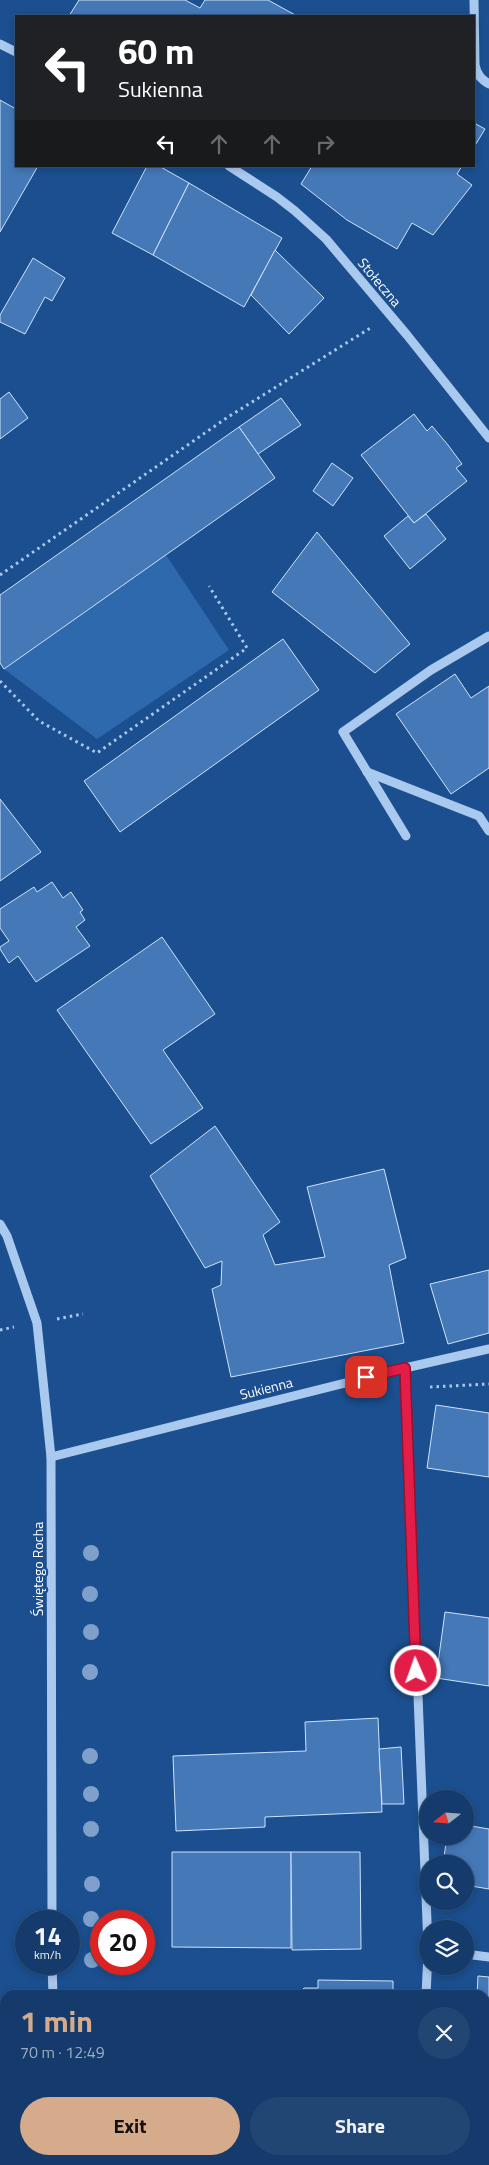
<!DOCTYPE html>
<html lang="en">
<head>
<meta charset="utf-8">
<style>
  :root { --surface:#143b6b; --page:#214673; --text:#f1f3f6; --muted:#9dadc1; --line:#33557e; --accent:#d6ab8b }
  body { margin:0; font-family:"Titillium Web",sans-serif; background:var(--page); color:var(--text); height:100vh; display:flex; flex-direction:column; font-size:19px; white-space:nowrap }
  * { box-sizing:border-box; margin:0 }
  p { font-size:16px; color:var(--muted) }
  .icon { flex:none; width:28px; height:28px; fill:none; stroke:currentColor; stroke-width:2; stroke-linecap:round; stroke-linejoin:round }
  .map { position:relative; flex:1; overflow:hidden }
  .side { position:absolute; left:0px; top:1990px; width:490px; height:175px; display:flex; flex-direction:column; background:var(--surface); border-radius:15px 15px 0 0; box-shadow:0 2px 8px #0003,0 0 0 1px var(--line) }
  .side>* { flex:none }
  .hud { position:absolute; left:15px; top:15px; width:460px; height:152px; border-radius:0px; box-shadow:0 2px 8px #0003,0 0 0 1px var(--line); background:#202124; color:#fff; overflow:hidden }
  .needle { width:32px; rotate:253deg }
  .buttons { position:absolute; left:419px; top:1790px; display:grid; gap:10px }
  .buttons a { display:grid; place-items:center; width:55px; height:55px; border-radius:50%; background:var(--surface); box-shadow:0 2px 8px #0003,0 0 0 1px var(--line); font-size:25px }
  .speed { position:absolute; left:15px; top:1910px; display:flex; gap:10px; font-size:25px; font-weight:700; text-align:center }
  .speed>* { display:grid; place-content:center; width:65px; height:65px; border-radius:50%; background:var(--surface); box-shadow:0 2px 8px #0003,0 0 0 1px var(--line); line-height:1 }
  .speed small { font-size:12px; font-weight:400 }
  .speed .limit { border:8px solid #d22; background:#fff; color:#111 }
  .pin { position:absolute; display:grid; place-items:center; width:42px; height:42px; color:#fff; margin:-21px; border-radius:10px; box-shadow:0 2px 8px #0006 }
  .me { position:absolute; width:55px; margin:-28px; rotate:358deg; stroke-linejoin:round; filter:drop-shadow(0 0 4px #0008) }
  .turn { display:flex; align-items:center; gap:18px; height:105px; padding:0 20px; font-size:22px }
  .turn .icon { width:65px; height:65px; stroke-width:2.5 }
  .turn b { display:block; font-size:35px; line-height:42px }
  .lanes { display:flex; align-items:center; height:48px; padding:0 20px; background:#0003; justify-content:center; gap:25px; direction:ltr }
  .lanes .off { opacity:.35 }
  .round { display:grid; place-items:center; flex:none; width:52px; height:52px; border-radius:26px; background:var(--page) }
  .headline { display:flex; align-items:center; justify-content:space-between; height:85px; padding:0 20px }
  h1 { font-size:30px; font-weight:700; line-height:38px; color:var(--accent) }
  .button { display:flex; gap:10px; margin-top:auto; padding:10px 20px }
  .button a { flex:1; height:58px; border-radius:30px; background:var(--accent); color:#111; font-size:20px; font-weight:700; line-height:58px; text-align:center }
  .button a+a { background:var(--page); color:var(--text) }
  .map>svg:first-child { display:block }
  .green { fill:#2e69ad }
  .building { fill:#4478b7; stroke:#cfe3fa }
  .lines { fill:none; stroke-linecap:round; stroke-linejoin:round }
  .path { stroke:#a9c9ee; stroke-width:3; stroke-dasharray:2.5 4; stroke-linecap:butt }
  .minor { stroke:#a9c9ee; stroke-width:9 }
  .tree { fill:#7ea0ca }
  .route-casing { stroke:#92132f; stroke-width:12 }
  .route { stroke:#e11d48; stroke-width:9 }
  .labels { text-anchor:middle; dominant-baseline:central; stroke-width:4.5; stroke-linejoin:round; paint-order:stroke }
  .street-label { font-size:14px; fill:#fff; stroke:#1b4f8f }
</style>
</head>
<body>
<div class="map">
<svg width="489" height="2165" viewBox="0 0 489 2165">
  <rect width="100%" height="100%" fill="#1b4f8f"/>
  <polygon class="green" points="166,555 229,650 97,739 4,669"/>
  <g class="building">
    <polygon points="79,0 185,0 200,8 205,0 268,0 297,16 69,16"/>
    <polygon points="0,100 16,109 16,166 38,166 0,232"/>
    <polygon points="474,123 485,129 474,147"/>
    <polygon points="147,166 159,166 189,183 153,255 112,233"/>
    <polygon points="312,166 462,166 457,174 472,185 433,235 412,223 397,249 347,220 301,184"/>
    <polygon points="189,183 282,238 244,307 153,255"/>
    <polygon points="275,250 324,298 289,334 251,295"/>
    <polygon points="33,258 65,278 52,301 45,297 25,334 0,322 0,315"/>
    <polygon points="9,392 28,418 0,439 0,399"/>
    <polygon points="281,398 301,425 258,454 239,427"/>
    <polygon points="414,414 427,431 432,426 448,445 462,464 456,468 467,481 414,523 361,455"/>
    <polygon points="239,427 275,478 4,669 0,663 0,595"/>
    <polygon points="332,463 353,478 333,506 313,491"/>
    <polygon points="426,514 446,539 410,569 384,536 408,516 414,523"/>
    <polygon points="317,532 410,644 375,673 272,592"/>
    <polygon points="283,639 319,690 120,832 84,781"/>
    <polygon points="455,674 471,698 489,686 489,768 451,794 396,714"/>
    <polygon points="0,799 41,852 0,881"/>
    <polygon points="52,882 63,898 71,892 83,910 80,912 85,920 76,927 90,946 36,982 18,956 9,963 0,949 0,947 9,941 0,928 0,909 34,887 37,892"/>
    <polygon points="162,937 215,1014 163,1050 203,1108 151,1144 57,1010"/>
    <polygon points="215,1126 280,1222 263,1235 275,1265 325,1257 307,1187 384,1169 406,1258 389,1265 404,1343 231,1377 212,1289 221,1285 222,1261 205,1268 150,1176"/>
    <polygon points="489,1270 489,1333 448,1344 430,1284"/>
    <polygon points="436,1405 489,1413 489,1477 427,1468"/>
    <polygon points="445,1612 489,1618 489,1686 436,1678"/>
    <polygon points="378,1718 382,1812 265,1817 265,1827 176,1831 173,1756 306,1751 305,1722"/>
    <polygon points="401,1747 404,1804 382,1804 379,1749"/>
    <polygon points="465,1825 489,1829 489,1889 465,1885 465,1864 443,1864 447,1836 465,1836"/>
    <polygon points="172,1852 291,1852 291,1948 172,1947"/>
    <polygon points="291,1852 360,1852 361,1949 292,1950"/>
    <polygon points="478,1976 489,1977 489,2165 465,2165 466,2160 485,2160 485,1995 477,1995"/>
    <polygon points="318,1980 393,1981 393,1995 298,1995 304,1988 318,1988"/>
    <polygon points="263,2160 266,2160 283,2165 261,2165"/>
  </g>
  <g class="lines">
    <g class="path">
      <polyline points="0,575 228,417 372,327"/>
      <polyline points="0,681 39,721 97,753 247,648 209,586"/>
      <polyline points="57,1319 83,1314"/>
      <polyline points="0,1330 14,1327"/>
      <polyline points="430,1387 489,1384"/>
      <polyline points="6,2165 6,2160"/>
    </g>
    <g class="minor">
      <path d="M474 0 475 65C477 75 481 79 489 84"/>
      <polyline points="0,44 16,52"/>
      <polyline points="229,166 277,197 295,211 326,239 407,335 489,438"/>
      <polyline points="367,772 479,816 489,831"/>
      <polyline points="406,836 343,732 431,670 489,636"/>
      <polyline points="0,1224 7,1236 37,1323 51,1457 52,1921"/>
      <polyline points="405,1368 428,1947"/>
      <polyline points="51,1457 405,1368 489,1349"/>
      <polyline points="465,1954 489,1957"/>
      <polyline points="52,1964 53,1995"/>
      <polyline points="426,1995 428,1953"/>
      <polyline points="0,2119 5,2120"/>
      <polyline points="53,2160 53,2165"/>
      <polyline points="420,2165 420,2160"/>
    </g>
  </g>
  <g class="tree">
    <circle cx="91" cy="1553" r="8"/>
    <circle cx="90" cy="1594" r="8"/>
    <circle cx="91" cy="1632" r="8"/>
    <circle cx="90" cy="1672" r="8"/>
    <circle cx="90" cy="1756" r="8"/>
    <circle cx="91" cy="1794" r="8"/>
    <circle cx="91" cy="1829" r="8"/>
    <circle cx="92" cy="1884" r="8"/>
    <circle cx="91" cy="1919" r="8"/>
    <circle cx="92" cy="1960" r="8"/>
  </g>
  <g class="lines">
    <defs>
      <polyline id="route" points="366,1377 405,1368 416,1671"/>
    </defs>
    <use href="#route" class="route-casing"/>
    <use href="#route" class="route"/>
  </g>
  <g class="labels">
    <g class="street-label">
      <text transform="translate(380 282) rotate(50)">Stołeczna</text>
      <text transform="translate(266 1388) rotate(-14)">Sukienna</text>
      <text transform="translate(37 1569) rotate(-90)">Świętego Rocha</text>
    </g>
  </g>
</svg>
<div class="buttons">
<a><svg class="needle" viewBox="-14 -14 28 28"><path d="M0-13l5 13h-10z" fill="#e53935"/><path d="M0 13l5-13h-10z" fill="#9dadc1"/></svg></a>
<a><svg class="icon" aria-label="search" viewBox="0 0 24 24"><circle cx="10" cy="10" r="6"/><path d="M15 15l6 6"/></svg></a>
<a><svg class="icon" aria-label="layers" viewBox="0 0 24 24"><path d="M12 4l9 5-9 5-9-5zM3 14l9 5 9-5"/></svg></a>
</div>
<div class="speed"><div>14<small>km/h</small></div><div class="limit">20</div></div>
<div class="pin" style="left:366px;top:1377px;background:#d93025"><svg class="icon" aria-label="arrive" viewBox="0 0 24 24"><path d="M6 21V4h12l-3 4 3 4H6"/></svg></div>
<svg class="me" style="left:416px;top:1671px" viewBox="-20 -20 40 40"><circle r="17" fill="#e11d48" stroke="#fff" stroke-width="3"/><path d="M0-11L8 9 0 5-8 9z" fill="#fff"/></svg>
<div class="hud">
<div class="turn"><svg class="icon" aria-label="left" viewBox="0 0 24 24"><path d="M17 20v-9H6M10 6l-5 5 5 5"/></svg><div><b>60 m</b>Sukienna</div></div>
<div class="lanes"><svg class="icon" aria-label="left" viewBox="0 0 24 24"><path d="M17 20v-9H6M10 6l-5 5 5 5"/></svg><svg class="icon off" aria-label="ahead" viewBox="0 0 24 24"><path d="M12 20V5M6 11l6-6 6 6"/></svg><svg class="icon off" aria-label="ahead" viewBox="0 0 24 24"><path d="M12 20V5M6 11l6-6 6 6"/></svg><svg class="icon off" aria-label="right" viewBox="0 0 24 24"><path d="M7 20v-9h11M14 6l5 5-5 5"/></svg></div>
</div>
<section class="side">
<div class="headline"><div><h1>1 min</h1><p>70 m · 12:49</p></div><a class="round"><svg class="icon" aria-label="close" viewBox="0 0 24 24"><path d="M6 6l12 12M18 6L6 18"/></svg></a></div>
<div class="button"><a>Exit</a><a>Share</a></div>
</section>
</div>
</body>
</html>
